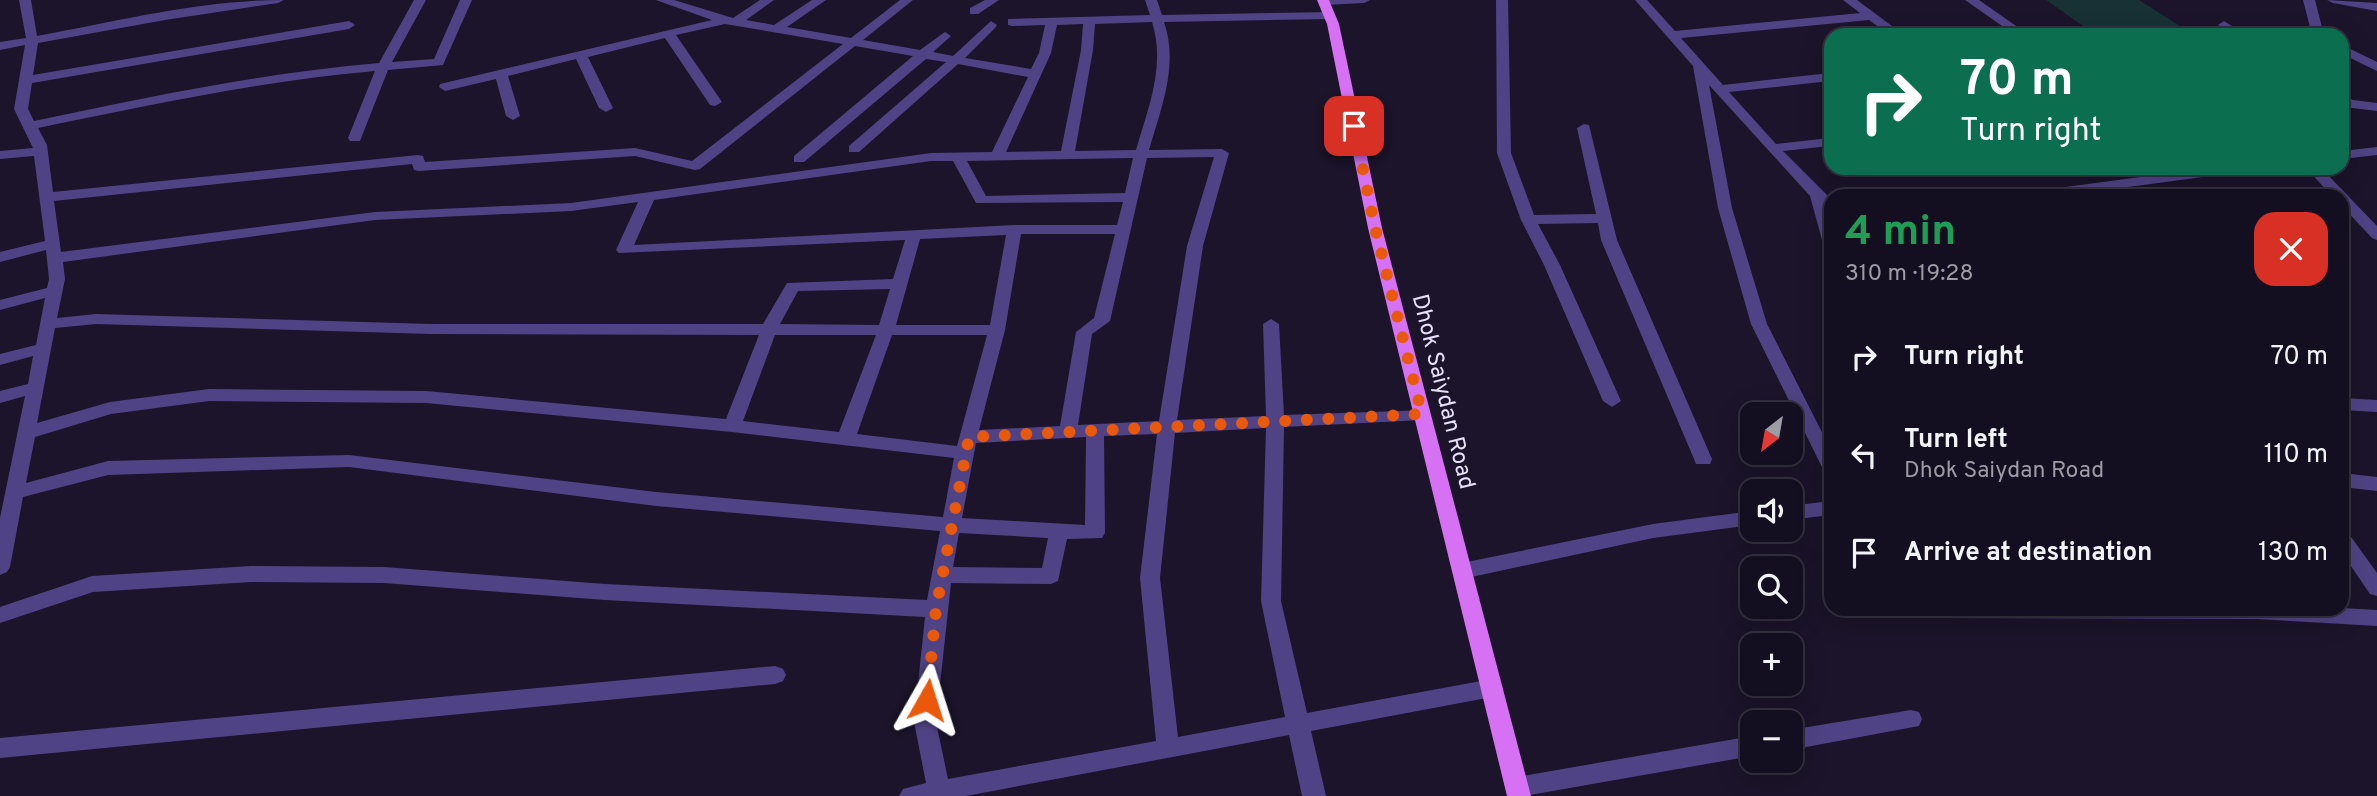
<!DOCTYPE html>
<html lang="en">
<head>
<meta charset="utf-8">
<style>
  :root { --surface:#140f20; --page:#211d2d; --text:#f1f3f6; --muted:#9d9ca5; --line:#332f3e }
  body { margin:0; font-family:Overpass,sans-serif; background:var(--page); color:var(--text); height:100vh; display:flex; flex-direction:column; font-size:26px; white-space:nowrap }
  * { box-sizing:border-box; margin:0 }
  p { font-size:23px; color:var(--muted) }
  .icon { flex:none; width:38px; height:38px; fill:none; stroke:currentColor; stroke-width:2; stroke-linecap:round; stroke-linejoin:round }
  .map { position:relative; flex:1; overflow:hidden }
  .drawer { position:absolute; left:1824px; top:189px; width:525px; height:427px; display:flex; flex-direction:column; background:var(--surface); border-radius:21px; box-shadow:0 7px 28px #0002,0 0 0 2px var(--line) }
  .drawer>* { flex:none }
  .hud { position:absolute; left:1824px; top:28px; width:525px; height:147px; border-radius:21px; box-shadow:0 7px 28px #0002,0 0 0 2px var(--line); background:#0b6e4f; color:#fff; overflow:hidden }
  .needle { width:46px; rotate:211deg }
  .tools { position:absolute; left:1740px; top:402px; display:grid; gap:14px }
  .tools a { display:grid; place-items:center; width:63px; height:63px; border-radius:14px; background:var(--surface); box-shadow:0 7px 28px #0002,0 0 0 2px var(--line); font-size:35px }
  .pin { position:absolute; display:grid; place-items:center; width:60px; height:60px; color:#fff; margin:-30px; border-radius:14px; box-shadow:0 4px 10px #0006 }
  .me { position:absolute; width:77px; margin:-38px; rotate:6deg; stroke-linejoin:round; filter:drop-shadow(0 0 5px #0008) }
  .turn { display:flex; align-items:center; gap:24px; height:147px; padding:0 21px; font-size:32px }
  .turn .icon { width:91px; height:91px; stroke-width:2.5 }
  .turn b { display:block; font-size:49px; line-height:60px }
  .round { display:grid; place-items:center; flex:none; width:74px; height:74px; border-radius:21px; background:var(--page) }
  .summary { display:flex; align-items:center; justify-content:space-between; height:119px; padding:0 21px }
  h1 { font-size:42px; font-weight:700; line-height:52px; color:#1e9e55 }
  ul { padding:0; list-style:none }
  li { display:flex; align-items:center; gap:21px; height:98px; padding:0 21px }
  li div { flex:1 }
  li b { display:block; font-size:26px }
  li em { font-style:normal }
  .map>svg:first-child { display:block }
  .green { fill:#173134 }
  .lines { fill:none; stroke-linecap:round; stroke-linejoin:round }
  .minor { fill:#504385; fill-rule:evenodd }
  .major { fill:#d571f2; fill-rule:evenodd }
  .route { stroke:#ea580c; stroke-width:12; stroke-dasharray:0 21.6 }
  .labels { text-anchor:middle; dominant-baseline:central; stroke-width:7; stroke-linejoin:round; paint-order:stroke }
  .street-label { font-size:23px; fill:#e8e0fc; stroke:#1b142a }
</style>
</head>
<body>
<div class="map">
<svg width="2377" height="796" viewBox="0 0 2377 796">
  <rect width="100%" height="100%" fill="#1b142a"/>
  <polygon class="green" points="2046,0 2139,0 2194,35 2096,35"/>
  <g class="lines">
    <g class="minor">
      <path d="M19 0H31L37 36C118 21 201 0 284 0L278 3 165 20 38 43 33 75 349 21 355 25 349 29 32 83 28 109 34 121C148 97 262 73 379 63L414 0H426L392 62 434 59 460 0H472L443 65 388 70 360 141H350L348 138 375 71C261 81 150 105 38 128L47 145 53 192 418 155 423 156 425 162 635 148 692 161 843 44 725 24 676 35 722 102 715 106 710 105 665 38 588 57 613 108 606 112 599 108 576 59 508 76 520 116 513 120 506 116 496 79 445 91 439 87 440 84 712 20 656 0H674L733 18 760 0H774L746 20 774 25 812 0H826L787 27 851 38 900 0H913L863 40 920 50 945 32 951 36 933 52 953 56 991 21 997 25 995 28 965 58 1031 69 1039 53 1045 25 1012 26 1008 25V19L1150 15 1145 0H1157L1162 15 1334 12V18L1330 19 1164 22C1179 65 1161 108 1149 150L1222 149 1229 153 1203 246 1177 420 1266 416 1263 324 1271 319 1279 324 1284 415 1428 410 1431 414 1428 418 1422 420 1284 427 1281 601 1307 713 1492 679 1500 682 1503 688 1500 694 1492 697 1311 731 1326 796H1302L1289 735 966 796H899L903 789 926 783 914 722 925 617 605 600 384 583 251 582 93 592 0 623V607L92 576 251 566 384 567 605 584 927 600 940 531 656 506 349 467 108 475 23 497 10 567 7 572 0 575V518L25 396 0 403V391L28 384 33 356 0 365V354L36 345 45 298 0 310V300L47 288 49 279 46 250 0 262V252L45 241 34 156 0 159V151L33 148 14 109 25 45 0 50V42L26 38ZM1152 22C1166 66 1148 108 1136 150L1075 151 1093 50 1095 24ZM1083 24 1081 50 1061 151 1006 152 1051 53 1057 25ZM855 46 913 56 794 156V162H804L926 59 946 62 849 146V152H859L958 64 1028 77 992 152 931 153 571 203 375 212 61 252 54 201 412 164 414 170 419 171 635 156 695 170 700 169ZM1214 157 1187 246 1159 421 1078 425 1092 334 1110 321 1147 158ZM1133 158 1125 193 986 196 967 161ZM931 161H953L976 203 1123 202 1117 225H1014L634 245 654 200ZM638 202 616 250 619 253 905 240 893 279 787 283 763 324H431L96 314 57 318 65 279 63 262 375 220 571 211ZM1021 234H1115L1094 318 1076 332 1060 426 979 430 1005 330ZM1006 235 990 325H896L920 239ZM890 289 879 325 780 324 798 291ZM96 324 431 334 759 335 726 419 426 391 209 389 110 402 37 423 55 328ZM775 335H876L839 432 743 421ZM892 335H987L957 446 857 434ZM209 401 426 403 732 432 954 458 943 517 656 492 349 455 108 461 26 483 35 437 111 414ZM1266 428 1261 601 1285 717 1178 737 1160 578 1175 433ZM1157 434 1140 578 1156 741 948 779 936 722 951 583 1051 584 1058 581 1067 539 1102 538 1105 533 1104 436ZM1086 437 1085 525 962 518 976 443ZM959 533 1048 538 1042 568 953 567Z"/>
      <polygon points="985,0 999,0 978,14 970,14 970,8"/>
      <polygon points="1320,0 1370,0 1364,3 1324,5 1320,4"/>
      <polygon points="1496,0 1508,0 1511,153 1534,215 1596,214 1577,128 1584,124 1589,125 1617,240 1712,459 1710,464 1696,464 1694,459 1601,240 1598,223 1538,224 1560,265 1621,401 1612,407 1603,401 1544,265 1521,220 1497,153"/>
      <polygon points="1635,0 1647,0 1675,31 1860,13 1843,0 1857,0 1904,35 1890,35 1869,20 1681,38 1723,85 1830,73 1830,81 1729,92 1776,144 1830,138 1830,146 1783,151 1830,198 1830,208 1828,208 1830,245 1822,240 1810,196 1709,85 1732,208 1767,324 1830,448 1830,471 1823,470 1821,465 1751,324 1718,208 1693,66"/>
      <polygon points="1965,0 1979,0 2029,35 2015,35"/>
      <polygon points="2303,0 2315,0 2324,35 2312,35"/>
      <polygon points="2327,0 2377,3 2377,11 2333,3"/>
      <polygon points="2224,21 2246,35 2232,35 2218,25"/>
      <polygon points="2342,45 2377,62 2377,71 2342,54"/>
      <polygon points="2342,95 2353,100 2377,103 2377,111 2344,107 2342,105"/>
      <polygon points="2377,147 2377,155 2342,159 2342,151"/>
      <polygon points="2208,168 2247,168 2240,172 2061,196 2021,196 2028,192"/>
      <polygon points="2306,168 2321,168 2377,226 2377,240 2372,238 2342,206 2342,196 2332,196"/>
      <polygon points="2342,398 2377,400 2377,412 2342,410"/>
      <polygon points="2342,473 2377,477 2377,491 2342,487"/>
      <polygon points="1830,501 1830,515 1790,520 1790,506"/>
      <polygon points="1752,511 1752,525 1653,538 1462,579 1455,576 1452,571 1455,566 1462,563 1653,524"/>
      <polygon points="2342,532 2349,534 2377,573 2377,596 2370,594 2342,553"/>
      <polygon points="2342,608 2377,610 2377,626 2257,619 1938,618 1931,616 1928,610"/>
      <polygon points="775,666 783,669 786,675 783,681 775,684 0,758 0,738"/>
      <polygon points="1911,710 1919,712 1922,719 1919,726 1790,750 1790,730"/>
      <polygon points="1752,736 1752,756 1524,796 1509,794 1505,787 1509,780 1517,777"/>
    </g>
    <polygon class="major" points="1317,0 1329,0 1339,24 1382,228 1531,796 1507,796 1368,228 1327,24"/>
  </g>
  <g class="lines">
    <polyline class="route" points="927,700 936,609 969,437 1422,414 1375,228 1354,126"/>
  </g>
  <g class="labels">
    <g class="street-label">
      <text transform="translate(1442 392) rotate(76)">Dhok Saiydan Road</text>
    </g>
  </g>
</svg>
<div class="tools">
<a><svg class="needle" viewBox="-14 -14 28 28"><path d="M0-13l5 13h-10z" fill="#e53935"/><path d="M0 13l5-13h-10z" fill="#9d9ca5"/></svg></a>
<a><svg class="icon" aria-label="sound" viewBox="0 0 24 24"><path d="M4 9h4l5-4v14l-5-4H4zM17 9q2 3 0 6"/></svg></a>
<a><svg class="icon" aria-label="search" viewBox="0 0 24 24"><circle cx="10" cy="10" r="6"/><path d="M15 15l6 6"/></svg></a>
<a>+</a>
<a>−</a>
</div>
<div class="pin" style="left:1354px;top:126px;background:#d93025"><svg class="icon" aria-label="arrive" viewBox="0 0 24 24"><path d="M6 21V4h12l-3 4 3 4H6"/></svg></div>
<svg class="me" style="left:927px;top:700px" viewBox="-20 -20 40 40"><path d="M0-17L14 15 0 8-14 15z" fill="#ea580c" stroke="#fff" stroke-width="4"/></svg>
<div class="hud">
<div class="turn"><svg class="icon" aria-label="right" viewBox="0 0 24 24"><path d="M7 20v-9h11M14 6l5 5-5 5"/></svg><div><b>70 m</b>Turn right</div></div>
</div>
<section class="drawer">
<div class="summary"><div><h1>4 min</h1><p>310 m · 19:28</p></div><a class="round" style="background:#d93025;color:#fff"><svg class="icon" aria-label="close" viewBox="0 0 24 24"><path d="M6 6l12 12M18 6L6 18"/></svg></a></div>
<ul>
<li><svg class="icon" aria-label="right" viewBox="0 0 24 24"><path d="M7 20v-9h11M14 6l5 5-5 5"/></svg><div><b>Turn right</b></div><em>70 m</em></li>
<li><svg class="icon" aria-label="left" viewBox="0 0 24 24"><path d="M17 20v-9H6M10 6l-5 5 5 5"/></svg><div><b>Turn left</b><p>Dhok Saiydan Road</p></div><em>110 m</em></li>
<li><svg class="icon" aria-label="arrive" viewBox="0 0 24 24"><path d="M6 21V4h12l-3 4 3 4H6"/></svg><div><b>Arrive at destination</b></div><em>130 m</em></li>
</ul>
</section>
</div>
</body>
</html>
